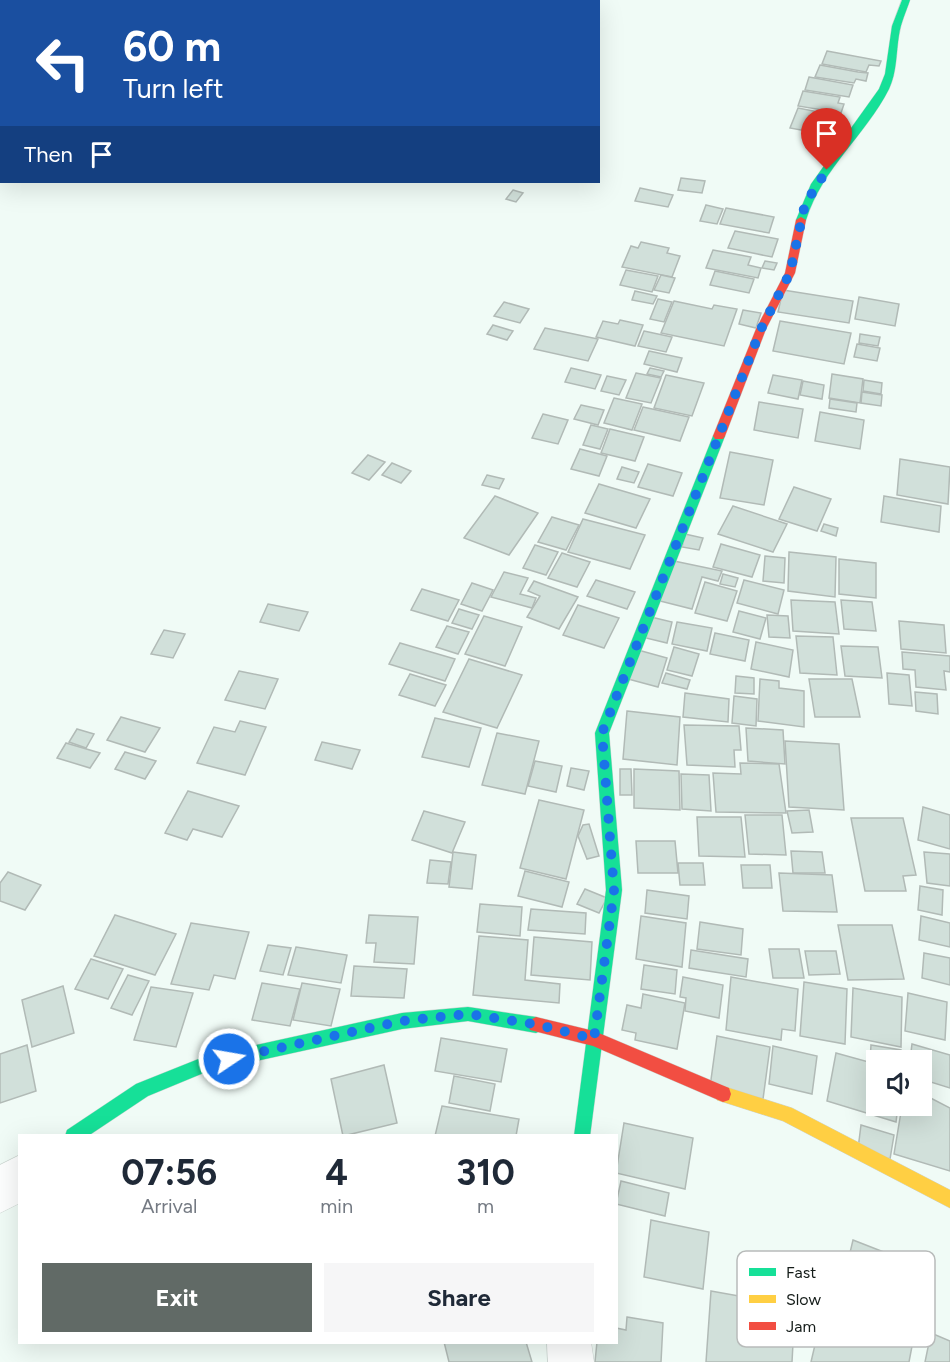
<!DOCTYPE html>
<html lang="en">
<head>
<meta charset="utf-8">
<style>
  :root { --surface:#fff; --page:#f6f6f7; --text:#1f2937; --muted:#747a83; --accent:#616a66 }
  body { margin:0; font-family:Figtree,sans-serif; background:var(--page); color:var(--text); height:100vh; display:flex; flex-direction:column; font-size:22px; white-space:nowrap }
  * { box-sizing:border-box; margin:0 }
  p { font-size:20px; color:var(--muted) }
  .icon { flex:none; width:33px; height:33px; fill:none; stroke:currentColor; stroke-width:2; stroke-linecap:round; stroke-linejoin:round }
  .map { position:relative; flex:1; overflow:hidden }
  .sheet { position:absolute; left:18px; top:1134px; width:600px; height:210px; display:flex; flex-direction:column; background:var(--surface); border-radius:0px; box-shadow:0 6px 24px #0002 }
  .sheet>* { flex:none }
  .banner { position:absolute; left:0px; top:0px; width:600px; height:183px; box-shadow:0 6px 24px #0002; background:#1a4fa0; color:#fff; overflow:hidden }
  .tools { position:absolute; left:866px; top:1050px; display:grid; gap:12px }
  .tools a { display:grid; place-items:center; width:66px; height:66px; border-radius:0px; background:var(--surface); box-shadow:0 6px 24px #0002; font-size:30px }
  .pin { position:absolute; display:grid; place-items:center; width:51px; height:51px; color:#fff; margin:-62px -26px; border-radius:50% 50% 50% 0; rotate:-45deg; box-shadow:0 0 6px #0007 }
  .pin .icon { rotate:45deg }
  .me { position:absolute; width:66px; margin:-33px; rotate:78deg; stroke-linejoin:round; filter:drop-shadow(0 0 4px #0008) }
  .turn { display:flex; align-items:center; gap:21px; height:126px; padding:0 24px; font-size:27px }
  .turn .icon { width:78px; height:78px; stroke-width:2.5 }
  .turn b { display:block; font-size:42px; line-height:51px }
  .then { display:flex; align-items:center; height:57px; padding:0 24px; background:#0003; gap:12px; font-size:22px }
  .eta { display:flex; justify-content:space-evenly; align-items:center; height:102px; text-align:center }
  .eta b { font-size:36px; font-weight:700; line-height:42px }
  .primary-button { display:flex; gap:12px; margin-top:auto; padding:12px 24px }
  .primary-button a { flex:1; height:69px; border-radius:0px; background:var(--accent); color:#fff; font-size:24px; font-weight:700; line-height:69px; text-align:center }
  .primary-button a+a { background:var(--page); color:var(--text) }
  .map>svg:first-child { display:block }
  .building { fill:#d1e0da; stroke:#b1bab6; stroke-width:1.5 }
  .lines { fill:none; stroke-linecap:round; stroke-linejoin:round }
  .street-casing { stroke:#ccd5d1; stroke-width:1 }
  .fast-casing { stroke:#ccd5d1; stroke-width:1 }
  .slow-casing { stroke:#ccd5d1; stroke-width:1 }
  .jam-casing { stroke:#ccd5d1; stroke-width:1 }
  .street { fill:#fdfefe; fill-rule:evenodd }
  .fast { fill:#16e098; fill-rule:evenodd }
  .slow { fill:#ffcf43; fill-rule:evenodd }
  .jam { fill:#f24e42; fill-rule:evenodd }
  .route { stroke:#1a73e8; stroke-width:10; stroke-dasharray:0 18 }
  .key { fill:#fff; stroke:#b8bbba; stroke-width:1.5 }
  .key-label { font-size:16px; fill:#141c19 }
</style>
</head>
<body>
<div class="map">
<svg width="950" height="1362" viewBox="0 0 950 1362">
  <rect width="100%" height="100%" fill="#f0fbf6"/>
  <g class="building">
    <polygon points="827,51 881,61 879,66 869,65 866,72 822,64"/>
    <polygon points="820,65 858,72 868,73 866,81 856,79 854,83 815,77"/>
    <polygon points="809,77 853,85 849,97 805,90"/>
    <polygon points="803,91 840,97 838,103 844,104 841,113 798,106"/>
    <polygon points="798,108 829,114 822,134 790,128"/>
    <polygon points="681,178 705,181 702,193 678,190"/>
    <polygon points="640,188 673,195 668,207 635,201"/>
    <polygon points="513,190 523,193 516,202 506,199"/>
    <polygon points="706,205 723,209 717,224 700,221"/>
    <polygon points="726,208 774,217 769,233 720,224"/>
    <polygon points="735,231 778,239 772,257 728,248"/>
    <polygon points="641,242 669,248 667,253 680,256 672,277 622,267 631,246 638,248"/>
    <polygon points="713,250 751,257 748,265 761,268 758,278 706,268"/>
    <polygon points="765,261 777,263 774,270 762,268"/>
    <polygon points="626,270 658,276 652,292 620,285"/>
    <polygon points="715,271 754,279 749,293 710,285"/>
    <polygon points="661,275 675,278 669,293 654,290"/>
    <polygon points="783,290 853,301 849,323 778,312"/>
    <polygon points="635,291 657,296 653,304 632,300"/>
    <polygon points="859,297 899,304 895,326 855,319"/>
    <polygon points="658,299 672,302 664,322 650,319"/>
    <polygon points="674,301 712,309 714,305 737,309 724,346 661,333"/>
    <polygon points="504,302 529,309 520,323 494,316"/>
    <polygon points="743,310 761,313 756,328 739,324"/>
    <polygon points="620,320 643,325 635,346 596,337 603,321 618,324"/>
    <polygon points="780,321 851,333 844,364 773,351"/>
    <polygon points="493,325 513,331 507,340 487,334"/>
    <polygon points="545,328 598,339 588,361 534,349"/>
    <polygon points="644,331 672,337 666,352 638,346"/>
    <polygon points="860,334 880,337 878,346 859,343"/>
    <polygon points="857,344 880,348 877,361 854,357"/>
    <polygon points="649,351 682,358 677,372 644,364"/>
    <polygon points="571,368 601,375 595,389 565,382"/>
    <polygon points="650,368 664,371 661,377 647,374"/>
    <polygon points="636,373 661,378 651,403 626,398"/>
    <polygon points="832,374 863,379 860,403 829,398"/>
    <polygon points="666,375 704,383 692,416 654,408"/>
    <polygon points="773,375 802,380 798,399 768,393"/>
    <polygon points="607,376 626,380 619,395 601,391"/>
    <polygon points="864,380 882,383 881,394 863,391"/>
    <polygon points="803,381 824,385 822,399 800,395"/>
    <polygon points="862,392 882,395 881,406 861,403"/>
    <polygon points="614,398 642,404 632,430 604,423"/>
    <polygon points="830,399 857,403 856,412 829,408"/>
    <polygon points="759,402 803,409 798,438 754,430"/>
    <polygon points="581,405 604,410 598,425 574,419"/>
    <polygon points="643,407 689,417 680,441 634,430"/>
    <polygon points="820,412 864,420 860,449 815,441"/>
    <polygon points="543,414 568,420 558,444 532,438"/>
    <polygon points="591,425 608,429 600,449 583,445"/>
    <polygon points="610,429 644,437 635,461 601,453"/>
    <polygon points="580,449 607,456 599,476 571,469"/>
    <polygon points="730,452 773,460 764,505 720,498"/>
    <polygon points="368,455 385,462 369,480 352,473"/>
    <polygon points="900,459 950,467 948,504 897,495"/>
    <polygon points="392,463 411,471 401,483 382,475"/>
    <polygon points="648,464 682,473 673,496 638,487"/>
    <polygon points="622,467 639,472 634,483 617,479"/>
    <polygon points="487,475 504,479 499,489 482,485"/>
    <polygon points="599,484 650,499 636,528 585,513"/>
    <polygon points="794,487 831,499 817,531 779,519"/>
    <polygon points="495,496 538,513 509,555 464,538"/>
    <polygon points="884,496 941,506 939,532 881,522"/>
    <polygon points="733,506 787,524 773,552 718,534"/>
    <polygon points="552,517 579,525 566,550 538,542"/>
    <polygon points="583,519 645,535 630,569 568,552"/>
    <polygon points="824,524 838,528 836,536 821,531"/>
    <polygon points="685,534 703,538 699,550 682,547"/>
    <polygon points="721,544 760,555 752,577 713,567"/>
    <polygon points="535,545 558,552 546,575 523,568"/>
    <polygon points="789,552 836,557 835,597 788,591"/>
    <polygon points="562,553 590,562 577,587 548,578"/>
    <polygon points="765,556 785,558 784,583 763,581"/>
    <polygon points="839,559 876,563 876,598 839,594"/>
    <polygon points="674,561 722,571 718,581 702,577 692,609 660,601"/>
    <polygon points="504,572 528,578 520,594 536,598 532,608 491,597"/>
    <polygon points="723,574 738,578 735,587 720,584"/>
    <polygon points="596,580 635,592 627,609 587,596"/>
    <polygon points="744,580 784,590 778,614 737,603"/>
    <polygon points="534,581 578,597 559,629 527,617 540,596 528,591"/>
    <polygon points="705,582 737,591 727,621 695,613"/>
    <polygon points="472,583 493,590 482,611 461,604"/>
    <polygon points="422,589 459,600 448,621 411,610"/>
    <polygon points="791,600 835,602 839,634 793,631"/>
    <polygon points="841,600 872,602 876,631 844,629"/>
    <polygon points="268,604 308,612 299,631 260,622"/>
    <polygon points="578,605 619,618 604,648 563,635"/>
    <polygon points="459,609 479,615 472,629 452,623"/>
    <polygon points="739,611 766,618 760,639 733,632"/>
    <polygon points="767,615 788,616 790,638 769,637"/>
    <polygon points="484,616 522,627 505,666 465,654"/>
    <polygon points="651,617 672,622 667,643 646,638"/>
    <polygon points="899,621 944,625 946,653 901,649"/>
    <polygon points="677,622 712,628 707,651 672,644"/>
    <polygon points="447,626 469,632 458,654 436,647"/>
    <polygon points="164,630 185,634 173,658 151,654"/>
    <polygon points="715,633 749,640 745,661 710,654"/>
    <polygon points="796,636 833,637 837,675 800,673"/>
    <polygon points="756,642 793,650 789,677 751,669"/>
    <polygon points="400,643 455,659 445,681 389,664"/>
    <polygon points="841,646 878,647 882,678 845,676"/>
    <polygon points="674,647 699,654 692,676 667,670"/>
    <polygon points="638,650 667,658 658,687 628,679"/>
    <polygon points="902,652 950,656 950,672 944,671 946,690 916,687 915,670 903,669"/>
    <polygon points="469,659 522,675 497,728 443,712"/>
    <polygon points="239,671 278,679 265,709 225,700"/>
    <polygon points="666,673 690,680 687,689 662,683"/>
    <polygon points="887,673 909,675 912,706 889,704"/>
    <polygon points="410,674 446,685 435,706 399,695"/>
    <polygon points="736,676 754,678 754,694 735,693"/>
    <polygon points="760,679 779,681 779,688 804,691 804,727 758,721"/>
    <polygon points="809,679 852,679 860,717 815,717"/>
    <polygon points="915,692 937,694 938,714 916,711"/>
    <polygon points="685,693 729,699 728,722 683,717"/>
    <polygon points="734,696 757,699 756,726 732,723"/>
    <polygon points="627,711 680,717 677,765 623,759"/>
    <polygon points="121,717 160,728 145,752 107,740"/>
    <polygon points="435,718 481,728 469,767 422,757"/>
    <polygon points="240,721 266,727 245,775 197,763 214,727 235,732"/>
    <polygon points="684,725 739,726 741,750 734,750 735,767 687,765"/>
    <polygon points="746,728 783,730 785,764 748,761"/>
    <polygon points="77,729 94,734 86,748 69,742"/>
    <polygon points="497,733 539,741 525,794 482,785"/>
    <polygon points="785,741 839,744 844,810 789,807"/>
    <polygon points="322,742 360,750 352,769 315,760"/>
    <polygon points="66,743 100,753 90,768 57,758"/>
    <polygon points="125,752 156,761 145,779 115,769"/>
    <polygon points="535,761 562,766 556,792 528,786"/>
    <polygon points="740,763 779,764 786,813 716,812 713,773 741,774"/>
    <polygon points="571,768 589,771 584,790 567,786"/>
    <polygon points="620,769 631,769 632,795 620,795"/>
    <polygon points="634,769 679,771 680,810 634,808"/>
    <polygon points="681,774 709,775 711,811 682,809"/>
    <polygon points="188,791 239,806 222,837 193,829 187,840 165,833"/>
    <polygon points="539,800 584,810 566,879 520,868"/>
    <polygon points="923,807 950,815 950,849 918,840"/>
    <polygon points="809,810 813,832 792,833 787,811"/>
    <polygon points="424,811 465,822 452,853 412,840"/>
    <polygon points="745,815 782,815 786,855 749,854"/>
    <polygon points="697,817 741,817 745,857 699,856"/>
    <polygon points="851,818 903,818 916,875 903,876 906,891 865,891"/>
    <polygon points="589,824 599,856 587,859 578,836 583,825"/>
    <polygon points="636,841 675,841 678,873 638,873"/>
    <polygon points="791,851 822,852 825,873 793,873"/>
    <polygon points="453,852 476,855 472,889 449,887"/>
    <polygon points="924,852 950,854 950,886 927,883"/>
    <polygon points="430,860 451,862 448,884 427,883"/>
    <polygon points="678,863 703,863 705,885 680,885"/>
    <polygon points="741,865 770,865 772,888 743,888"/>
    <polygon points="525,871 569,882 562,907 518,896"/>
    <polygon points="8,872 41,885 25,910 0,901 0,883"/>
    <polygon points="779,873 832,875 837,912 783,911"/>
    <polygon points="920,886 943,890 942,915 918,910"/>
    <polygon points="585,889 607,898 599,913 577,904"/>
    <polygon points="647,890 689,896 687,919 645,913"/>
    <polygon points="480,904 522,907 520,936 477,932"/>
    <polygon points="531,909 586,913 585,934 528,930"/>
    <polygon points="115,915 176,934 155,975 94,956"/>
    <polygon points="369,915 418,917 414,964 374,962 376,943 366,943"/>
    <polygon points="641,916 686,923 682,967 636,959"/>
    <polygon points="921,916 950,923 950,947 919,940"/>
    <polygon points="700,922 743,929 741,955 697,949"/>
    <polygon points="191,923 249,932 235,979 214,975 209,990 171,984"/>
    <polygon points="838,925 892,925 904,979 848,980"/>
    <polygon points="479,936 528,940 525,980 560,984 559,1003 473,995"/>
    <polygon points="534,937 592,942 590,980 531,975"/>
    <polygon points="268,945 291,948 283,975 260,971"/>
    <polygon points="296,947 347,955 341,983 288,975"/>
    <polygon points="769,949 799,949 804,978 773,978"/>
    <polygon points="691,950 748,959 746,977 689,968"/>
    <polygon points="805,951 836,951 840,974 809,975"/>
    <polygon points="924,953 950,958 950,985 922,978"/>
    <polygon points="91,959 123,969 108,999 75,989"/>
    <polygon points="644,965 677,970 675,994 641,989"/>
    <polygon points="354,966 407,969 404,998 351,996"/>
    <polygon points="128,975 149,981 132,1015 111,1008"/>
    <polygon points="683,977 723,985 719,1018 685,1011 686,998 680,997"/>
    <polygon points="731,977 798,989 795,1031 782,1029 781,1040 726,1030"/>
    <polygon points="804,982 847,989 845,1044 800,1036"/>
    <polygon points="262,983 300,989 290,1026 252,1020"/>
    <polygon points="302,983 340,989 331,1026 293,1020"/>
    <polygon points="63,986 74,1033 32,1047 22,1000"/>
    <polygon points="151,987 193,993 176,1047 134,1040"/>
    <polygon points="853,988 902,997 901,1047 851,1037"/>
    <polygon points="908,993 947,1002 945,1040 905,1031"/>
    <polygon points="643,994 685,1003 677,1049 635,1040 636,1033 622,1030 627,1005 641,1008"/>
    <polygon points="717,1036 770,1047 763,1099 710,1087"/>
    <polygon points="441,1038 507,1049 501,1082 435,1071"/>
    <polygon points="912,1044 950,1055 950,1088 921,1079 921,1060 910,1060"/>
    <polygon points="27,1045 36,1091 0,1103 0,1054"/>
    <polygon points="871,1045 901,1050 901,1060 870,1061"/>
    <polygon points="773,1046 817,1056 812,1094 769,1084"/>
    <polygon points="836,1053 876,1064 876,1106 898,1106 896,1122 827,1101"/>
    <polygon points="384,1065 397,1123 343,1136 331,1079"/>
    <polygon points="454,1076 495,1084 490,1111 449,1103"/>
    <polygon points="921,1093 950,1108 950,1171 894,1154 902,1106 921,1106"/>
    <polygon points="442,1106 519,1119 516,1136 435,1136"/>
    <polygon points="624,1123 693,1138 685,1189 616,1173"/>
    <polygon points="861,1125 894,1135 890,1159 858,1149"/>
    <polygon points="621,1181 669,1193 665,1216 616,1204"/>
    <polygon points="651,1220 709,1232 703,1289 644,1277"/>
    <polygon points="853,1240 917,1265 905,1325 839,1299"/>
    <polygon points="711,1291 795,1306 792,1362 706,1362"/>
    <polygon points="824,1306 913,1341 909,1362 811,1362"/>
    <polygon points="627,1317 663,1323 661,1362 595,1362 597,1342 616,1342 616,1328 626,1330"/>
    <polygon points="931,1333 950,1341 950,1362 925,1362"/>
    <polygon points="444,1342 526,1342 532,1362 449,1362"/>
  </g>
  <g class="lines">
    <defs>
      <g id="street">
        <polygon points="20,1155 20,1203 0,1213 0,1165"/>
        <polygon points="547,1342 591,1342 594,1362 548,1362"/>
      </g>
      <g id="fast">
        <path d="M902 0H910C906 12 901 22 899 35 896 53 897 72 889 89 865 136 823 167 806 220L801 223 797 222 796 220 811 184 879 89 885 74 892 26Z"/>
        <polygon points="719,432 725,436 609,733 622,890 590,1136 574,1136 606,890 595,733 713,436"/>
        <polygon points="468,1007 536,1017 542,1020 544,1025 542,1030 536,1033 468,1021 402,1029 206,1072 148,1096 88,1136 65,1136 67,1130 136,1084 206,1056 402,1013"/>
      </g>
      <polygon id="slow" points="723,1086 792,1108 950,1190 950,1208 783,1121 717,1100 715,1094 717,1088"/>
      <g id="jam">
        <polygon points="801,217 806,220 795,273 766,329 725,436 723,439 715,439 713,436 756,329 785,273 796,220"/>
        <polygon points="536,1017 594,1031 729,1088 731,1094 729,1100 723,1102 593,1046 530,1030 528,1025 530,1020"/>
      </g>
    </defs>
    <use href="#street" class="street-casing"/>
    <use href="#fast" class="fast-casing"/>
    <use href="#slow" class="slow-casing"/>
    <use href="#jam" class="jam-casing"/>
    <use href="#street" class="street"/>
    <use href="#fast" class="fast"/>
    <use href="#slow" class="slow"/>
    <use href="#jam" class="jam"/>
  </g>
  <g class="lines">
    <polyline class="route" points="229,1059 402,1021 468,1014 539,1025 594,1039 614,891 602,733 761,329 790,273 805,204 827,170"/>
  </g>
  <rect x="737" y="1251" width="198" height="96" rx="9" class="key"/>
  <rect x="749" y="1268" width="27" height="8" fill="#16e098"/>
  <rect x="749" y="1295" width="27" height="8" fill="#ffcf43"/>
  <rect x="749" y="1322" width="27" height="8" fill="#f24e42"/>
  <g class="key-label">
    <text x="786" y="1278">Fast</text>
    <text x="786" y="1305">Slow</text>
    <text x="786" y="1332">Jam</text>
  </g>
</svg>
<div class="tools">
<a><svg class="icon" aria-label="sound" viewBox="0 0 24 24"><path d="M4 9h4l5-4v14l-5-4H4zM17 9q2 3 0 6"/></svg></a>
</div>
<div class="pin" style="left:827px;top:170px;background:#d93025"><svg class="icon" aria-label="arrive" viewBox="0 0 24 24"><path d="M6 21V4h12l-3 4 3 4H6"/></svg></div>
<svg class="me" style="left:229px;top:1059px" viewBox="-20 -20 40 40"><circle r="17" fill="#1a73e8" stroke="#fff" stroke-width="3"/><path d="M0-11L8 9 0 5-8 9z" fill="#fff"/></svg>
<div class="banner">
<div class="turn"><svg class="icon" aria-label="left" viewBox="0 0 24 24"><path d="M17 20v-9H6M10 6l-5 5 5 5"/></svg><div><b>60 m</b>Turn left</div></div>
<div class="then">Then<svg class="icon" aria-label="arrive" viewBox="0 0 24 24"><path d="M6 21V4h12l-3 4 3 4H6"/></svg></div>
</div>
<section class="sheet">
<div class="eta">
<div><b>07:56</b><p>Arrival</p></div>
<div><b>4</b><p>min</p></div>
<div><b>310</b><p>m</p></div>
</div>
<div class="primary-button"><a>Exit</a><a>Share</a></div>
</section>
</div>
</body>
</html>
